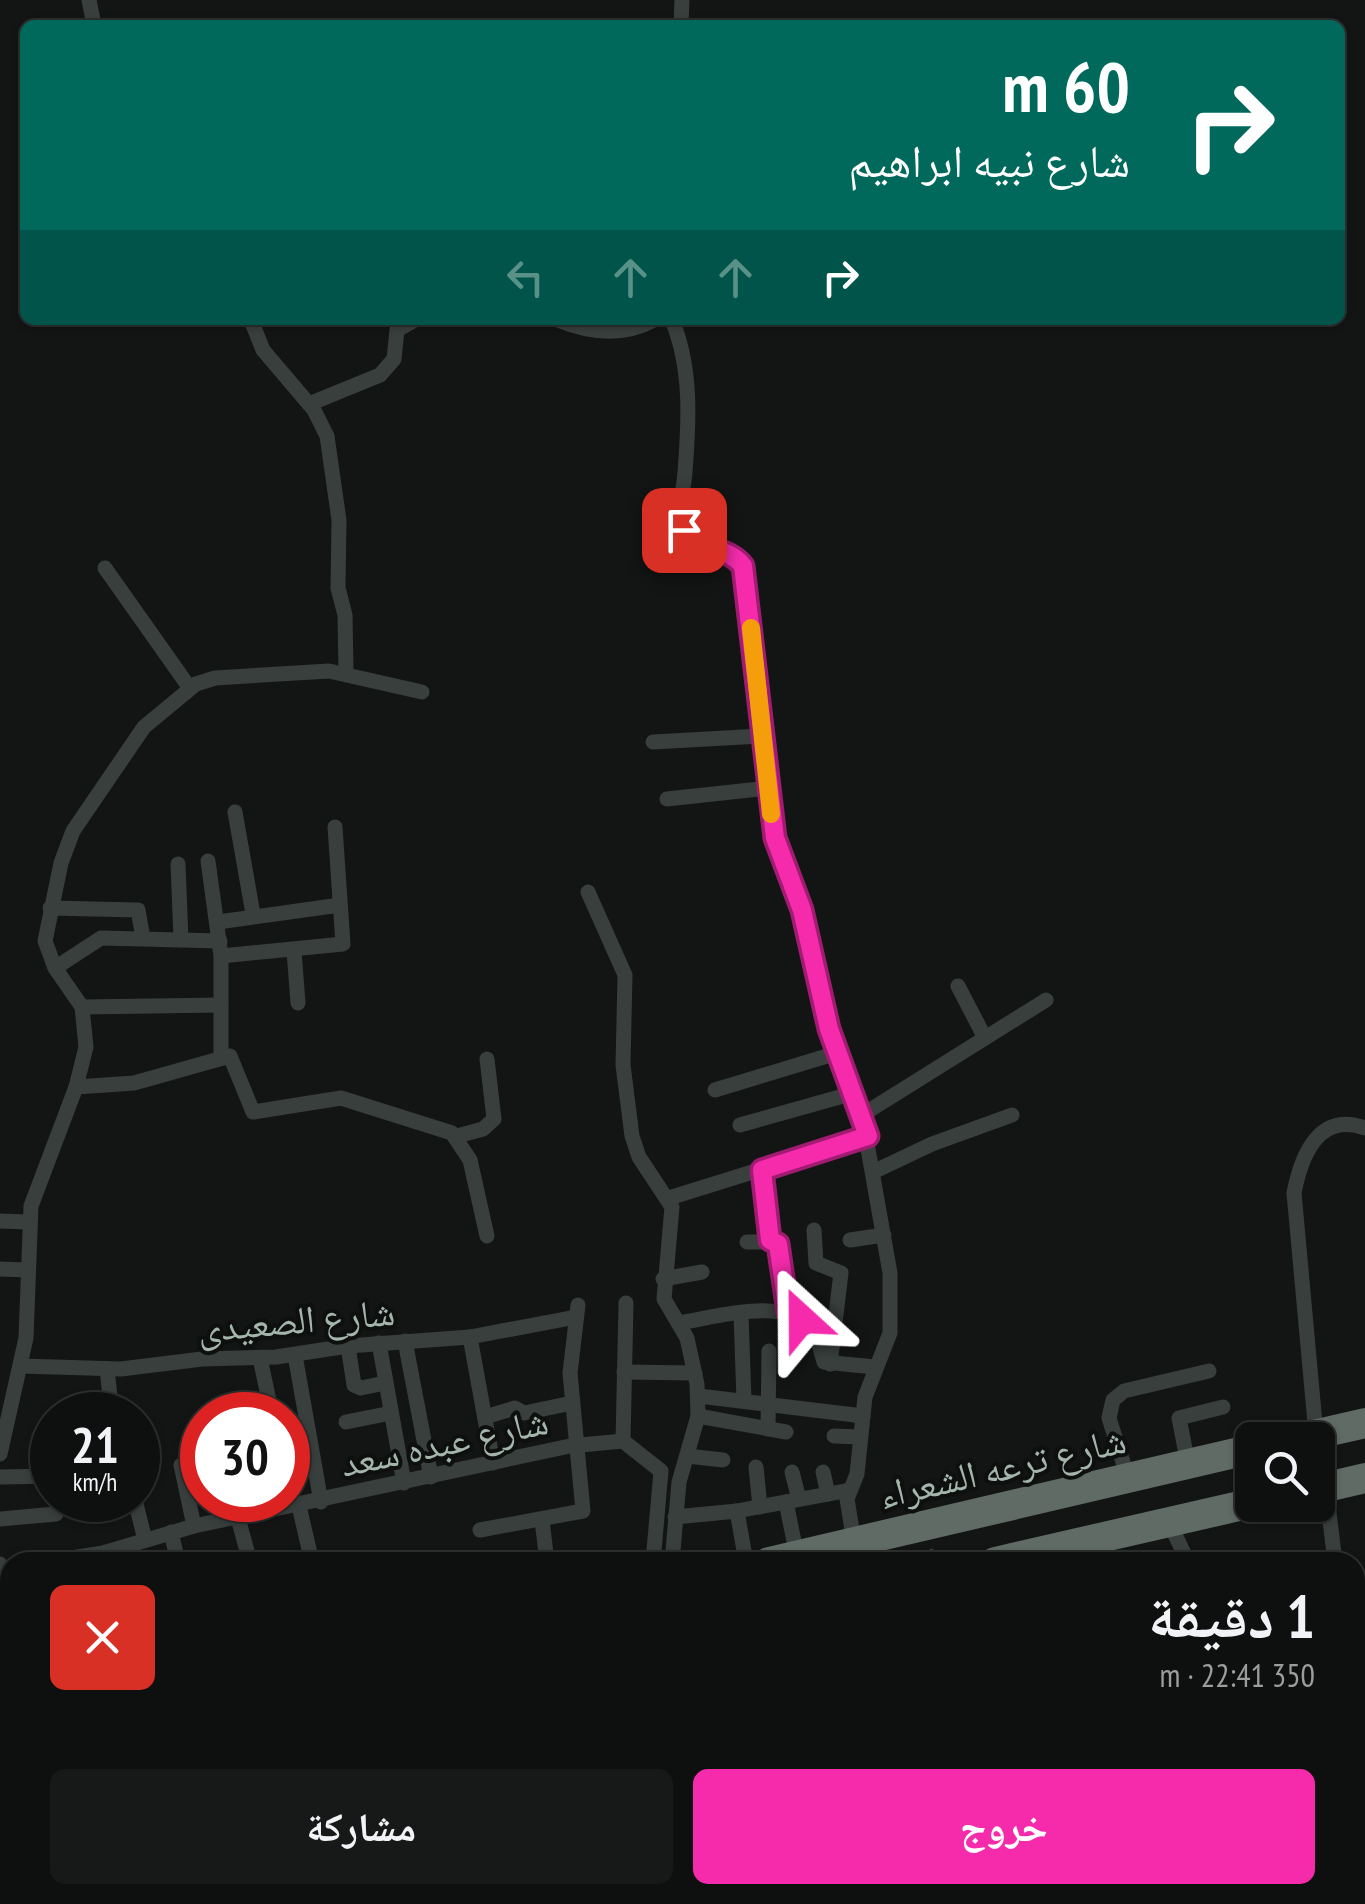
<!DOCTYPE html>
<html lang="ar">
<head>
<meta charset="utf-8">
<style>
  :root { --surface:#0e100f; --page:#171918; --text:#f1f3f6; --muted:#9b9d9e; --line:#2e302f; --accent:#f52bac }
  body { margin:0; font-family:"PT Sans Narrow","Noto Naskh Arabic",sans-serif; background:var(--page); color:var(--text); direction:rtl; height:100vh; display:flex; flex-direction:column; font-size:38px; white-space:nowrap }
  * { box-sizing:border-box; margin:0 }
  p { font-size:32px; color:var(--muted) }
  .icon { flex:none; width:55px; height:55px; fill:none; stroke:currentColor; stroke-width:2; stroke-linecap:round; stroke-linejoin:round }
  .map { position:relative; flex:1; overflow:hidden; direction:ltr }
  .drawer { position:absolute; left:0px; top:1552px; width:1365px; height:352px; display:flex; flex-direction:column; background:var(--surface); border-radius:30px 30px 0 0; box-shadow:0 2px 8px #0004,0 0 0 2px var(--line); direction:rtl }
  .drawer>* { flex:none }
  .top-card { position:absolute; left:20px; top:20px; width:1325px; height:305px; border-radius:15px; box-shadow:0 2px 8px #0004,0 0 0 2px var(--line); direction:rtl; background:#00695c; color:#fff; overflow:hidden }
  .tools { position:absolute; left:1235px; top:1422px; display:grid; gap:20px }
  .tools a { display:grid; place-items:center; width:100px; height:100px; border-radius:15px; background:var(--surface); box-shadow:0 2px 8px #0004,0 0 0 2px var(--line); font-size:50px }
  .speed { position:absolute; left:30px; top:1392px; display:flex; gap:20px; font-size:50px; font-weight:700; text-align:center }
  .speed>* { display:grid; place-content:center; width:130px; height:130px; border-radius:50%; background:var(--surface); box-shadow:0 2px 8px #0004,0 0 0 2px var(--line); line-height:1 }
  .speed small { font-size:25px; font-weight:400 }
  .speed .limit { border:15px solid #d22; background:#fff; color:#111 }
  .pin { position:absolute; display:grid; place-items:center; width:85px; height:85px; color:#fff; margin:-42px; border-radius:20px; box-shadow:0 5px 15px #0006 }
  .me { position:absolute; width:110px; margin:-55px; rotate:336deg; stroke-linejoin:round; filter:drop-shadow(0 0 8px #0008) }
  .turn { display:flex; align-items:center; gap:35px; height:210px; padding:0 50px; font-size:45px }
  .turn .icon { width:130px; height:130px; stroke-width:2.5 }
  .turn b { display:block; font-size:70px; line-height:85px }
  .lanes { display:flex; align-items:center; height:95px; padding:0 50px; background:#0003; justify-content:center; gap:50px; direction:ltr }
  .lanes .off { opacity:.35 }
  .round { display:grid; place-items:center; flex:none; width:105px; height:105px; border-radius:15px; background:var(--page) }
  .summary { display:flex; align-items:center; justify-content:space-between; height:170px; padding:0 50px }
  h1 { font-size:60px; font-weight:700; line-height:75px }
  .cta { display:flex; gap:20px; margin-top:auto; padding:20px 50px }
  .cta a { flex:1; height:115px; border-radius:15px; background:var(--accent); color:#fff; font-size:40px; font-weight:700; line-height:115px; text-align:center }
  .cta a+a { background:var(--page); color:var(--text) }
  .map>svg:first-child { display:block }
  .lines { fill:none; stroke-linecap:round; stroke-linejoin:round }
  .path { stroke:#3c433f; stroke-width:4; stroke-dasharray:5 8; stroke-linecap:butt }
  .street { stroke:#383f3c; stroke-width:15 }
  .highway { stroke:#606b65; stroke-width:30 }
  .route-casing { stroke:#9f1c70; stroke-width:25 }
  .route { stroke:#f52bac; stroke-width:18 }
  .slow { stroke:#f59e0b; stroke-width:18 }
  .labels { text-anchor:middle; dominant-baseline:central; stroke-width:8; stroke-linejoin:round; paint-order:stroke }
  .street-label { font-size:38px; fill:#a4b6ab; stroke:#0e100f }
</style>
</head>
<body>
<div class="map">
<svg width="1365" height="1904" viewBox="0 0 1365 1904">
  <rect width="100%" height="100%" fill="#131514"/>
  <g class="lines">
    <polyline class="path" points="931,1549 934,1562"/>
    <g class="street">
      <polyline points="89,0 94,25"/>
      <polyline points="681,25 682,0"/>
      <polyline points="251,320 263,350 314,410 327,436 339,520 338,588 345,615 346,673"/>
      <path d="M558 320C590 333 623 337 654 320"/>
      <path d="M672 320C692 368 689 421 685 472 684 488 678 510 682 526 690 557 735 541 745 574L773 828 802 910 829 1029 862 1115 890 1273V1333L865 1397 857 1474 847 1499 854 1542"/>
      <polyline points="309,404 380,375 394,359 397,330 415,320"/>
      <polyline points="105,568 189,687"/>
      <polyline points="653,742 761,736"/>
      <polyline points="667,799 768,788"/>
      <polyline points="235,812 253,914"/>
      <polyline points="208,861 221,956 221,1057"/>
      <polyline points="178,864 181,940"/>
      <polyline points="588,892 625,975 623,1065 632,1136 639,1157 672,1207 664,1299 687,1338 697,1384 698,1416 679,1482 672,1562"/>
      <polyline points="50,908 138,910 143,938"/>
      <polyline points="218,922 340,905"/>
      <polyline points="294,951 298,1003"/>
      <polyline points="221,956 343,944 335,827"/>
      <polyline points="55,968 101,938 220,941"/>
      <polyline points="958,986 985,1038"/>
      <polyline points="82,1007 221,1005"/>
      <polyline points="76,1087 134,1083 230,1056 253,1112 341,1098 452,1133 470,1160 487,1236"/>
      <polyline points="715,1090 837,1053"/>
      <polyline points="862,1115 1046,1000"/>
      <polyline points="740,1125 854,1093"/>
      <polyline points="457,1136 483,1129 494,1119 487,1059"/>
      <polyline points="761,1170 770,1240"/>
      <polyline points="873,1172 932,1144 1012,1115"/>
      <polyline points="669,1198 868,1136"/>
      <polyline points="0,1221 28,1222"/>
      <polyline points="814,1230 816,1263 841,1273 830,1364"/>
      <polyline points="850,1240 884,1235"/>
      <polyline points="747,1242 778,1242 788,1313"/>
      <polyline points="0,1269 27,1270"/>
      <polyline points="663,1279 702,1272"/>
      <polyline points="626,1303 623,1441 661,1471 653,1562"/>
      <polyline points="741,1314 744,1401"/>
      <path d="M678 1323C718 1317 785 1295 815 1331L824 1362 875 1367"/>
      <polyline points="470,1337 493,1463"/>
      <polyline points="405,1341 431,1477"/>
      <polyline points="379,1343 404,1483"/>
      <polyline points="348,1346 354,1385 361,1388 385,1383"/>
      <polyline points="295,1355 321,1502"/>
      <polyline points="260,1358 272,1415"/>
      <polyline points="21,1366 121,1369 202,1359 276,1357 348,1346 470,1337 576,1317"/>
      <polyline points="107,1369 112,1415"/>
      <polyline points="624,1372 695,1373"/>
      <polyline points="699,1396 863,1416"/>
      <polyline points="698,1416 786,1432"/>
      <polyline points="485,1417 515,1408 524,1413 572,1403"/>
      <polyline points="346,1422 391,1413"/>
      <polyline points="768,1429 769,1351"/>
      <path d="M1316 1434 1294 1193C1301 1157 1318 1111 1365 1128"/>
      <polyline points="834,1436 860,1437"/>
      <polyline points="0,1454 26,1338 31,1206 76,1087 86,1047 82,1007 55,968 45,941 61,863 73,831 144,727 196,684 215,678 329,671 422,692"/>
      <polyline points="687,1456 723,1460"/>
      <polyline points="1188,1464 1179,1418 1223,1407"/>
      <polyline points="181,1465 194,1526"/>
      <polyline points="756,1467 760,1507"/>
      <polyline points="792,1472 799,1499"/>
      <polyline points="823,1472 828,1494"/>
      <polyline points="0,1477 52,1476"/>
      <polyline points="1128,1478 1109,1418 1113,1400 1124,1391 1209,1371"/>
      <polyline points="1326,1488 1335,1562"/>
      <polyline points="77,1500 81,1511 95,1507 96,1500"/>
      <polyline points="135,1500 145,1540"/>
      <polyline points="786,1502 797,1556"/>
      <polyline points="299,1506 312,1562"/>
      <polyline points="737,1511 746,1562"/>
      <polyline points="675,1517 737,1511 850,1490"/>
      <polyline points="238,1518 250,1562"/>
      <polyline points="0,1519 56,1514"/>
      <polyline points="542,1520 547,1562"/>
      <polyline points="1169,1522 1188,1562"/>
      <polyline points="480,1530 583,1511 570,1373 578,1305"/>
      <polyline points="171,1532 178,1562"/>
      <polyline points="46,1562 103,1553 194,1526 570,1446 623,1441"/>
      <polyline points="0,1564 10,1599"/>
      <polyline points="1355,1693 1365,1726"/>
      <polyline points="684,1895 690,1904"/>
      <polyline points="752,1895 756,1904"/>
      <polyline points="857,1895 860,1904"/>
      <polyline points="900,1895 903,1904"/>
      <polyline points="817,1903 839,1895"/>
    </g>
    <g class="highway">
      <polyline points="1291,1440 1365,1423"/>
      <polyline points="1318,1489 1365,1478"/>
      <polyline points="769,1562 1252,1449"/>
      <polyline points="995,1562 1252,1503"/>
      <polyline points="0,1746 10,1742"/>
      <polyline points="0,1809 10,1805"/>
    </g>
  </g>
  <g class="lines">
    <defs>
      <path id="route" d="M684 530C698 552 727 545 743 566L775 838 802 910 829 1029 868 1136 762 1170 770 1240 778 1244 788 1312 802 1319"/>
    </defs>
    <use href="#route" class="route-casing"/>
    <use href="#route" class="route"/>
    <polyline class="slow" points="751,628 771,814"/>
  </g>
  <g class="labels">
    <g class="street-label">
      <text transform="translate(296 1319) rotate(-5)">شارع الصعيدى</text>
      <text transform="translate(444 1441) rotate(-12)">شارع عبده سعد</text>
      <text transform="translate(1002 1466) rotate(-13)">شارع ترعه الشعراء</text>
    </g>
  </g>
</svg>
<div class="tools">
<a><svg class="icon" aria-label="search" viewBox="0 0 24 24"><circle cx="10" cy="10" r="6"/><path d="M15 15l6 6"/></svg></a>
</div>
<div class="speed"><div>21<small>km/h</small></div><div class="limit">30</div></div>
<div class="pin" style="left:684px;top:530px;background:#d93025"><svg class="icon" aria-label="arrive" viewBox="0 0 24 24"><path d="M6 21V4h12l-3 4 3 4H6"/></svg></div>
<svg class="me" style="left:802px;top:1319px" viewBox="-20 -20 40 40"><path d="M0-17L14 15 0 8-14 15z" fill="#f52bac" stroke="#fff" stroke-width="4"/></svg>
<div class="top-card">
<div class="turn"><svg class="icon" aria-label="right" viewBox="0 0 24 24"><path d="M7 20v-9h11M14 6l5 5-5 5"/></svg><div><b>60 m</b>شارع نبيه ابراهيم</div></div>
<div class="lanes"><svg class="icon off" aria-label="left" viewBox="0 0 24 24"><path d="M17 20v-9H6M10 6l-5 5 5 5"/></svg><svg class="icon off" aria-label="ahead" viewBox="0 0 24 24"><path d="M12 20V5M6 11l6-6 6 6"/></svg><svg class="icon off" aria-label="ahead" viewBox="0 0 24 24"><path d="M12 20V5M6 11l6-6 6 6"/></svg><svg class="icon" aria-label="right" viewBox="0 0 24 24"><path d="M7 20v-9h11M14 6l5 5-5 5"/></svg></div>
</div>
<section class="drawer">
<div class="summary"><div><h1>1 دقيقة</h1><p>350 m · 22:41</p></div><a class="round" style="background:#d93025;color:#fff"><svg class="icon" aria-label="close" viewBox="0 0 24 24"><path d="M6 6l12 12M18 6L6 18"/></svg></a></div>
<div class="cta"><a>خروج</a><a>مشاركة</a></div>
</section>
</div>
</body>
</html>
